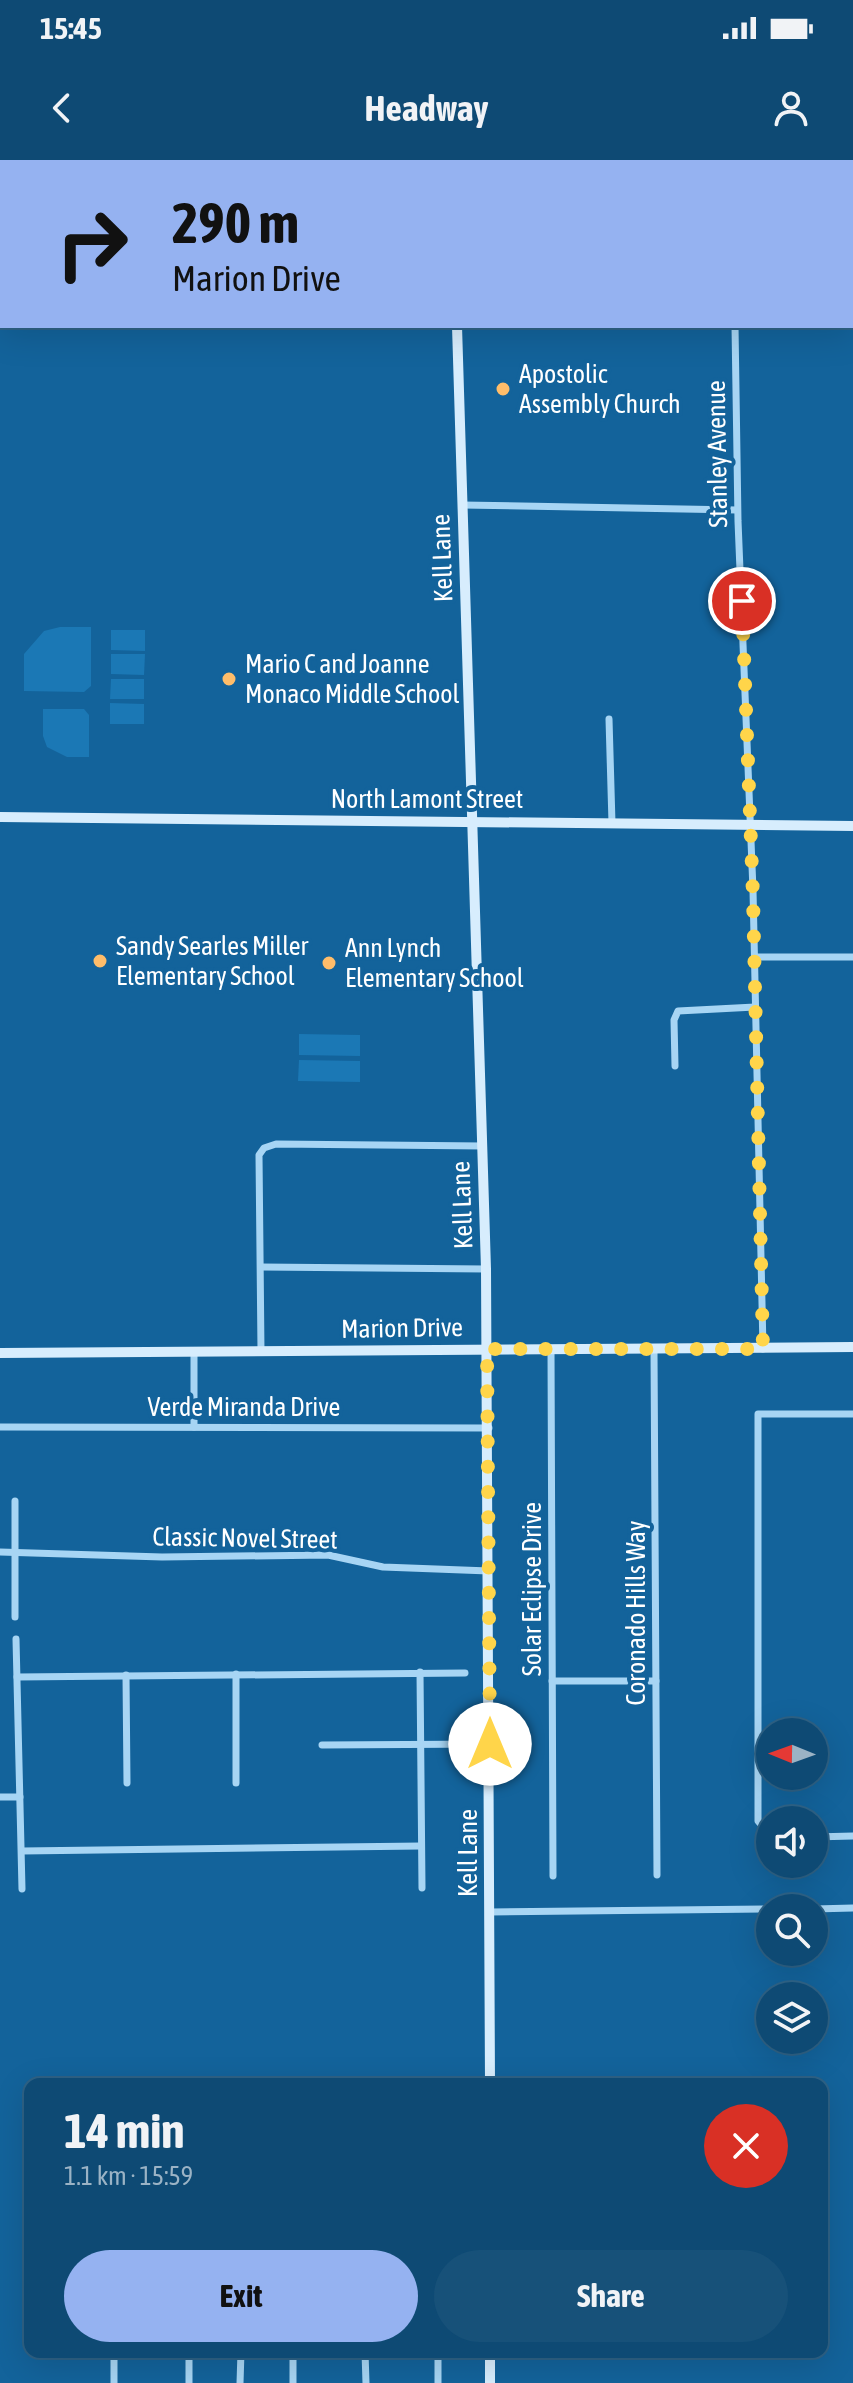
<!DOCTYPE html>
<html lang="en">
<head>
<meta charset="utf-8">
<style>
  :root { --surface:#0e4a74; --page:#175179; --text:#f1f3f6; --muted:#9bb3c5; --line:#2e6286; --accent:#95b2f1 }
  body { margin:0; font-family:"Asap Condensed",sans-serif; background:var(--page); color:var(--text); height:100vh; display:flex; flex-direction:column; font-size:30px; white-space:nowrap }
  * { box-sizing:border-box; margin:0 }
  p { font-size:26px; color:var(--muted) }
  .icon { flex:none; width:44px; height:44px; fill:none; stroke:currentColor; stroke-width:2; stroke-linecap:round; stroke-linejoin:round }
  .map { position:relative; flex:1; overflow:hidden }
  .details { position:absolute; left:24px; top:1918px; width:804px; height:280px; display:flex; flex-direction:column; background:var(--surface); border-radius:16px; box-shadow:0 8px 32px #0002,0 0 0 2px var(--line) }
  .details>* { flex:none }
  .guide { position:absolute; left:0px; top:0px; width:854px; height:168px; box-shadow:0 8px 32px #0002,0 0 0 2px var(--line); background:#95b2f1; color:#111; overflow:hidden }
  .needle { width:52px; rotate:271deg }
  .buttons { position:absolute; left:756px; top:1558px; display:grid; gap:16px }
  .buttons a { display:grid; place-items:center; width:72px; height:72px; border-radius:50%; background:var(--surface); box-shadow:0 8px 32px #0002,0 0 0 2px var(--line); font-size:40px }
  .pin { position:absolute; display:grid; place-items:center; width:68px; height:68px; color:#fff; margin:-34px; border:4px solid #fff; border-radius:50%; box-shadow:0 2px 8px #0007 }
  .me { position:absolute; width:88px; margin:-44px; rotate:0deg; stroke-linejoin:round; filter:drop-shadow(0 0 6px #0008) }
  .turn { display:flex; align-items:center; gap:28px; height:168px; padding:0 40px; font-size:36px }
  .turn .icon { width:104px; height:104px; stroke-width:2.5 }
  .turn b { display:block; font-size:56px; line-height:68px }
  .round { display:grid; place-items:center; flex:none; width:84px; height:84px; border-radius:42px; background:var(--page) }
  .headline { display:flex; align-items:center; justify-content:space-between; height:136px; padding:0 40px }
  h1 { font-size:48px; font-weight:700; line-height:60px }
  .primary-button { display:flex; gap:16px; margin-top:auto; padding:16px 40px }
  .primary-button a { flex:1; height:92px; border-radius:48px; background:var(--accent); color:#111; font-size:32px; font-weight:700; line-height:92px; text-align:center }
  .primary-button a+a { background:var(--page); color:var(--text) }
  .status { display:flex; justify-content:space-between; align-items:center; height:56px; padding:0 40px; background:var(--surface); direction:ltr }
  .status svg { height:22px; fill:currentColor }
  header { display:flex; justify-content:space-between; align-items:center; height:104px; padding:0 40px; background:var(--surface); font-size:36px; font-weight:700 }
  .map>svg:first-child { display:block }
  .garden { fill:#1b78b5 }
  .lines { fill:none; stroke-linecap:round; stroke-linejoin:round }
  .street { stroke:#a7d5f4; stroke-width:7 }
  .secondary { stroke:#d7edfd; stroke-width:10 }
  .primary { stroke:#f4faff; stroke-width:12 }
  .route { stroke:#ffd54a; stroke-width:14; stroke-dasharray:0 25.2 }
  .poi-dot { fill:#ffbd6a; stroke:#13639b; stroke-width:3 }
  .labels { text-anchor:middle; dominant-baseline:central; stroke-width:8; stroke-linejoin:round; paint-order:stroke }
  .poi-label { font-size:26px; fill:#fff; stroke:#13639b; text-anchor:start }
  .street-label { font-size:26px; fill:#fff; stroke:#13639b }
</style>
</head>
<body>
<div class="status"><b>15:45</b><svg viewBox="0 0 49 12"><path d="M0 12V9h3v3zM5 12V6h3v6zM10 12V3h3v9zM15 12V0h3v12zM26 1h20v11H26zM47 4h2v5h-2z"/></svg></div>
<header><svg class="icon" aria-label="back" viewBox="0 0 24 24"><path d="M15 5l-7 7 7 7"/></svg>Headway<svg class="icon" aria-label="person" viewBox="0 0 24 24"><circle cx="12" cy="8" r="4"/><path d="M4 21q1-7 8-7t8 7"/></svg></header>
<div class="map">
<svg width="853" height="2223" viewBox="0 0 853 2223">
  <rect width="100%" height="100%" fill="#13639b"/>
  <g class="garden">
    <polygon points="60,467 91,467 91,526 84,532 24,531 24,494 44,471"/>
    <polygon points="111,470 145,470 145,491 111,490"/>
    <polygon points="111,494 145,494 144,515 111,514"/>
    <polygon points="111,519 144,519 144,539 110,539"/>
    <polygon points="110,543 144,544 144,564 110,564"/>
    <polygon points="43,549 84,549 89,555 89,597 67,597 47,587 43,576"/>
    <polygon points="299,874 360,875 360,896 299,895"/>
    <polygon points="299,900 360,901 360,922 298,921"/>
  </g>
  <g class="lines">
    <g class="street">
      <polyline points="730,0 731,2"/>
      <polyline points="32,2 32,0"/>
      <polyline points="735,166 738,361 753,730 763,1189"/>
      <polyline points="462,345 737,350"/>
      <polyline points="609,559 612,663"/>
      <polyline points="755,797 853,797"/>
      <polyline points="675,906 674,860 678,851 755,847"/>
      <polyline points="261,1107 486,1109"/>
      <polyline points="551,1189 553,1716"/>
      <polyline points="654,1190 657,1715"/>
      <polyline points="261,1191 259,995 264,988 276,984 483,986"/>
      <polyline points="194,1192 194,1267"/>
      <polyline points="0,1267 489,1268"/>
      <polyline points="15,1341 15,1457"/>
      <polyline points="0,1392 162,1397 328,1395 383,1407 489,1411"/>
      <polyline points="16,1479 22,1729"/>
      <polyline points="420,1512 422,1728"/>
      <polyline points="126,1515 127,1623"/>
      <polyline points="17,1517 465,1513"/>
      <polyline points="552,1521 656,1521"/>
      <polyline points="322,1585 490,1584"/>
      <polyline points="236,1623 236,1514"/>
      <polyline points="0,1637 20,1637"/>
      <polyline points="770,1675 758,1661 758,1254 853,1254"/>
      <polyline points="814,1677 853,1676"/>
      <polyline points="22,1691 421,1686"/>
      <polyline points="814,1749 853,1748"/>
      <polyline points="490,1752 770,1749"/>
      <polyline points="114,2192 114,2223"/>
      <polyline points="189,2192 189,2223"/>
      <polyline points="365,2192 366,2223"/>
      <polyline points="438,2192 438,2223"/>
      <polyline points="240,2223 241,2192"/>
      <polyline points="293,2223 293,2192"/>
    </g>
    <g class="secondary">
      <polyline points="449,2 449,0"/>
      <polyline points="457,166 486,1109 490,1924"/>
      <polyline points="0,657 853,666"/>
      <polyline points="0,1193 853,1187"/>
      <polyline points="490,2192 490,2223"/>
    </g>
    <g class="primary">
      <polyline points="0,113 2,113"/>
      <polyline points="852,133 853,133"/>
      <polyline points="0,135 2,135"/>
      <polyline points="852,152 853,152"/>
    </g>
  </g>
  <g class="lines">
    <polyline class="route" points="490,1584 487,1189 763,1189 753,736 742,441"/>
  </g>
  <g class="poi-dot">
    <circle cx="503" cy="229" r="8"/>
    <circle cx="229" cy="519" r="8"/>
    <circle cx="100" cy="801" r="8"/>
    <circle cx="329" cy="803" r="8"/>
  </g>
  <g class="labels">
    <g class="poi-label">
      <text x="519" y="214">Apostolic<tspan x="519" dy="30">Assembly Church</tspan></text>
      <text x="245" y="504">Mario C and Joanne<tspan x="245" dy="30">Monaco Middle School</tspan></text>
      <text x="116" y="786">Sandy Searles Miller<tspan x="116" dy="30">Elementary School</tspan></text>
      <text x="345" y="788">Ann Lynch<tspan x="345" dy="30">Elementary School</tspan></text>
    </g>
    <g class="street-label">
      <text transform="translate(717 294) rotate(-91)">Stanley Avenue</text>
      <text transform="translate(442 398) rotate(-92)">Kell Lane</text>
      <text x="427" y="639">North Lamont Street</text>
      <text transform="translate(462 1045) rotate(-92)">Kell Lane</text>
      <text transform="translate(402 1168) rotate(-1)">Marion Drive</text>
      <text x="244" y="1247">Verde Miranda Drive</text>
      <text transform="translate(245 1378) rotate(1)">Classic Novel Street</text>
      <text transform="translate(532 1429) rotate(-90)">Solar Eclipse Drive</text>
      <text transform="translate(636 1453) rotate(-90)">Coronado Hills Way</text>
      <text transform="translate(468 1693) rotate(-90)">Kell Lane</text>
    </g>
  </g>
</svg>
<div class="buttons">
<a><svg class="needle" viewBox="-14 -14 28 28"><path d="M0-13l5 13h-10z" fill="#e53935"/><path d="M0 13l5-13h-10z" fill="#9bb3c5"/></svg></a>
<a><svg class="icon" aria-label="sound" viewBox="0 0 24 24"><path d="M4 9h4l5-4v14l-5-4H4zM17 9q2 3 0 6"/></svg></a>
<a><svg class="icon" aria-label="search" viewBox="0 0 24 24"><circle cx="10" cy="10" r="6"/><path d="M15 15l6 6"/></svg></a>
<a><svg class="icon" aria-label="layers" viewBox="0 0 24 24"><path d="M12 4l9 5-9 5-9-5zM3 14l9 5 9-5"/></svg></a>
</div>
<div class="pin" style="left:742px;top:441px;background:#d93025"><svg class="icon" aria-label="arrive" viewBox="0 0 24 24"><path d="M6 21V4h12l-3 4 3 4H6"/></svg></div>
<svg class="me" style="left:490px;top:1584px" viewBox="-20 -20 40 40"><circle r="19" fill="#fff"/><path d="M0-13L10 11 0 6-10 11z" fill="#ffd54a"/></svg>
<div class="guide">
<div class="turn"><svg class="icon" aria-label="right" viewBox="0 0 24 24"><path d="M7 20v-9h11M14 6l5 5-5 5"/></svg><div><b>290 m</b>Marion Drive</div></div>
</div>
<section class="details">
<div class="headline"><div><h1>14 min</h1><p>1.1 km · 15:59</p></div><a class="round" style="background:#d93025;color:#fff"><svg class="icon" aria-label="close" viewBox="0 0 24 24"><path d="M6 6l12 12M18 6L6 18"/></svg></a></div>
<div class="primary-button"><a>Exit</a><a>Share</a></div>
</section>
</div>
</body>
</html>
